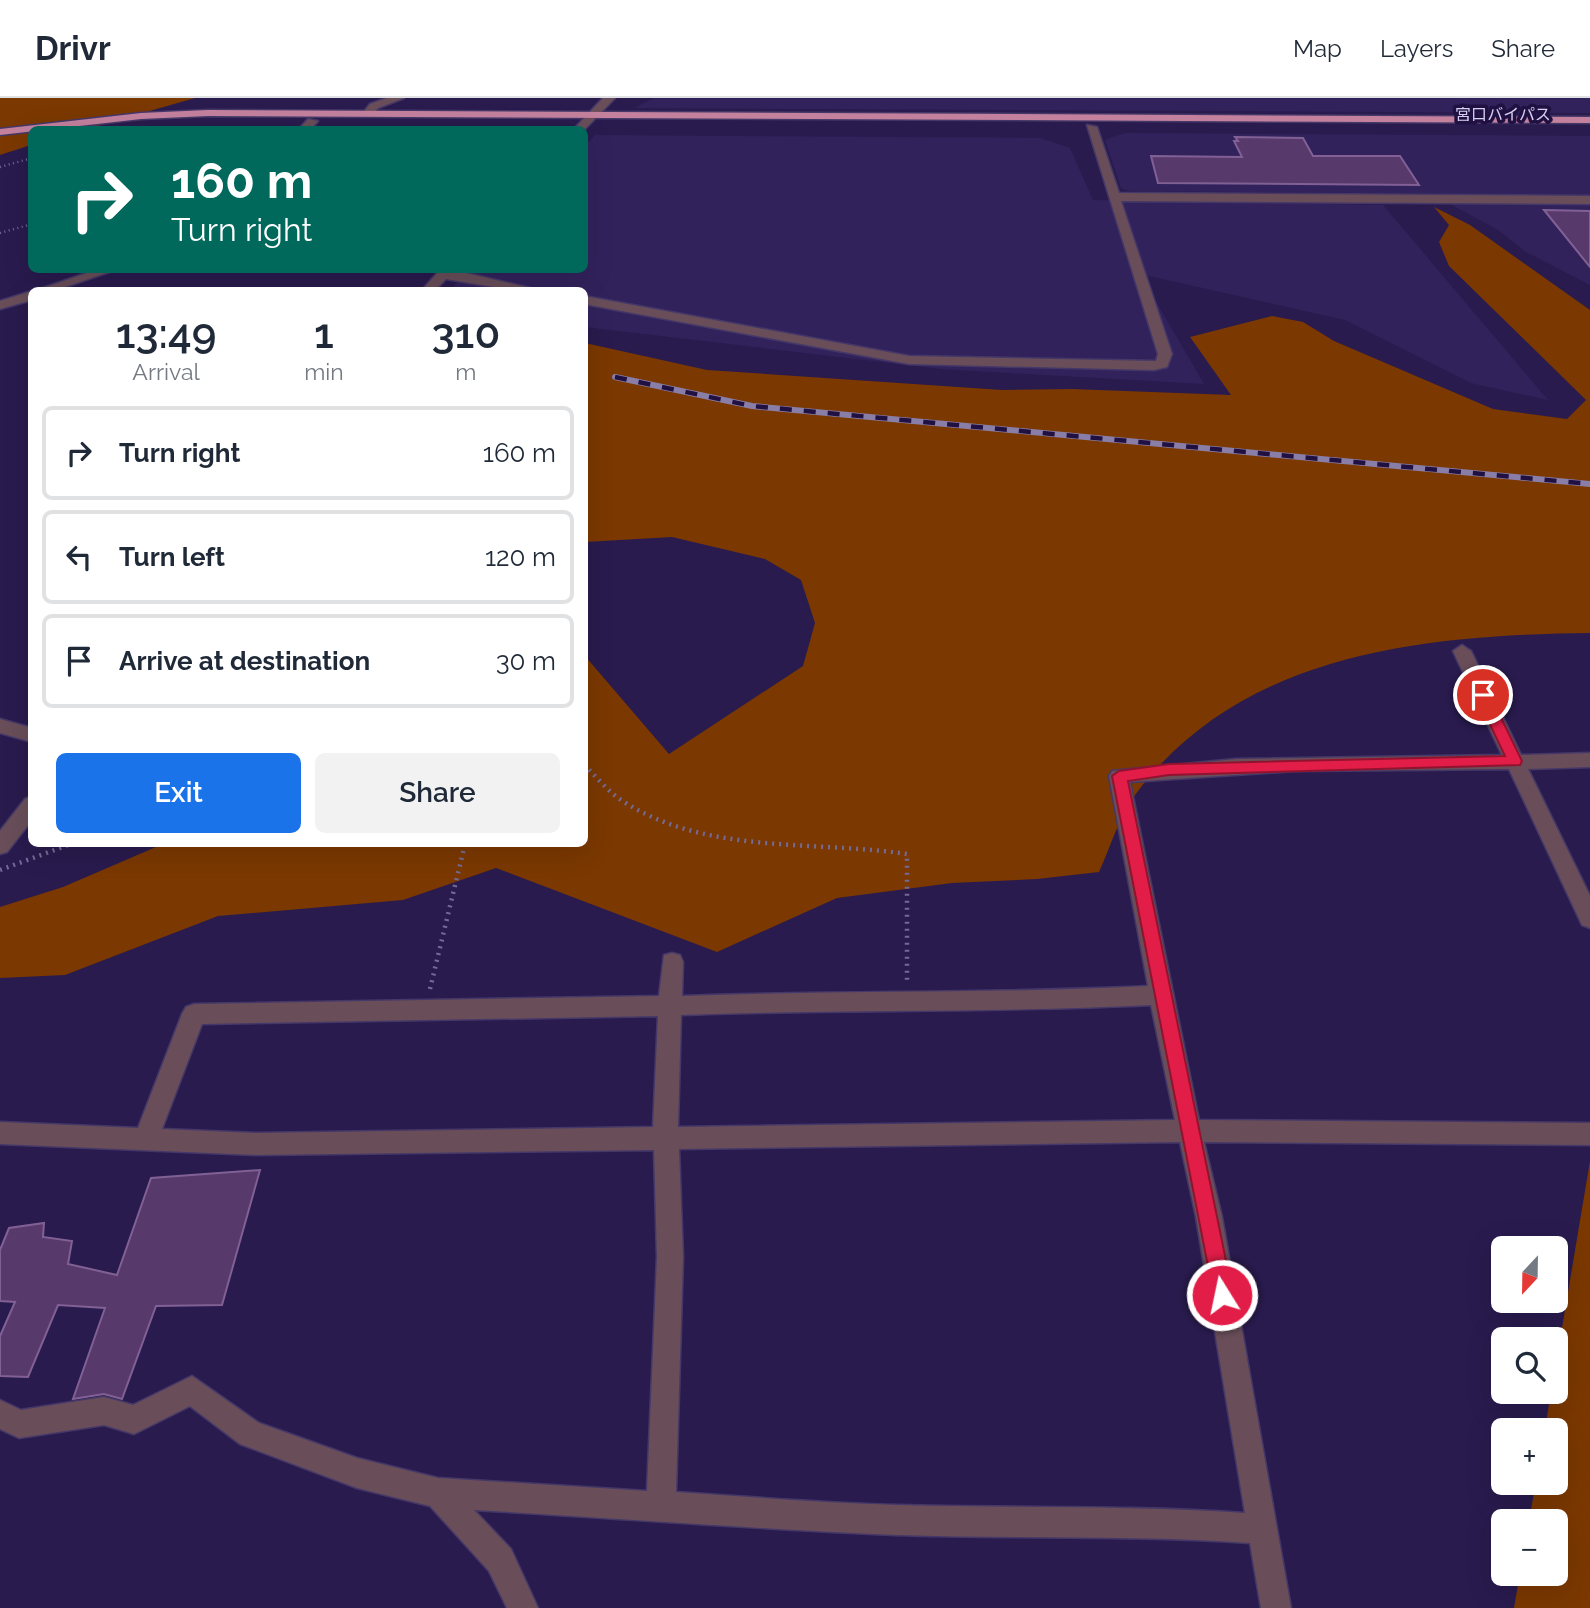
<!DOCTYPE html>
<html lang="en">
<head>
<meta charset="utf-8">
<style>
  :root { --surface:#fff; --page:#f2f2f3; --text:#1f2937; --muted:#747a83; --line:#e0e1e3; --accent:#1a73e8 }
  body { margin:0; font-family:Raleway,"Noto Sans JP",sans-serif; background:var(--page); color:var(--text); height:100vh; display:flex; flex-direction:column; font-size:26px; white-space:nowrap }
  * { box-sizing:border-box; margin:0 }
  p { font-size:23px; color:var(--muted) }
  .icon { flex:none; width:38px; height:38px; fill:none; stroke:currentColor; stroke-width:2; stroke-linecap:round; stroke-linejoin:round }
  .map { position:relative; flex:1; overflow:hidden }
  .sheet { position:absolute; left:28px; top:189px; width:560px; height:560px; display:flex; flex-direction:column; background:var(--surface); border-radius:10px; box-shadow:0 7px 28px #0002 }
  .sheet>* { flex:none }
  .banner { position:absolute; left:28px; top:28px; width:560px; height:147px; border-radius:10px; box-shadow:0 7px 28px #0002; background:#00695c; color:#fff; overflow:hidden }
  .needle { width:46px; rotate:202deg }
  .controls { position:absolute; left:1491px; top:1138px; display:grid; gap:14px }
  .controls a { display:grid; place-items:center; width:77px; height:77px; border-radius:10px; background:var(--surface); box-shadow:0 7px 28px #0002; font-size:35px }
  .pin { position:absolute; display:grid; place-items:center; width:60px; height:60px; color:#fff; margin:-30px; border:4px solid #fff; border-radius:50%; box-shadow:0 2px 7px #0007 }
  .me { position:absolute; width:77px; margin:-38px; rotate:350deg; stroke-linejoin:round; filter:drop-shadow(0 0 5px #0008) }
  .turn { display:flex; align-items:center; gap:24px; height:147px; padding:0 28px; font-size:32px }
  .turn .icon { width:91px; height:91px; stroke-width:2.5 }
  .turn b { display:block; font-size:49px; line-height:60px }
  .eta { display:flex; justify-content:space-evenly; align-items:center; height:119px; text-align:center }
  .eta b { font-size:42px; font-weight:600; line-height:49px }
  .button { display:flex; gap:14px; margin-top:auto; padding:14px 28px }
  .button a { flex:1; height:80px; border-radius:10px; background:var(--accent); color:#fff; font-size:28px; font-weight:600; line-height:80px; text-align:center }
  .button a+a { background:var(--page); color:var(--text) }
  ul { padding:0; list-style:none }
  li { display:flex; align-items:center; gap:21px; height:94px; margin:0 14px 10px; padding:0 14px; border:4px solid var(--line); border-radius:10px }
  li div { flex:1 }
  li b { display:block; font-size:26px }
  li em { font-style:normal }
  header { display:flex; align-items:center; gap:42px; box-sizing:border-box; height:98px; padding:0 35px; background:var(--surface); border-bottom:2px solid var(--line) }
  header strong { font-size:33px }
  nav { display:flex; gap:38px; margin-inline-start:auto; font-size:24px }
  .map>svg:first-child { display:block }
  .built { fill:#32225c }
  .green { fill:#7b3800 }
  .building { fill:#58396b; stroke:#816195; stroke-width:2 }
  .lines { fill:none; stroke-linecap:round; stroke-linejoin:round }
  .minor-casing { stroke:#453868; stroke-width:3 }
  .highway-casing { stroke:#453868; stroke-width:3 }
  .path-far1 { stroke:#746a95; stroke-width:2.5; stroke-dasharray:1 3.5; stroke-linecap:butt }
  .path { stroke:#746a95; stroke-width:4.5; stroke-dasharray:2 5; stroke-linecap:butt }
  .minor { fill:#694e59; fill-rule:evenodd }
  .highway { fill:#c3819e; fill-rule:evenodd }
  .rail-casing { stroke:#887ea8; stroke-width:6 }
  .rail { stroke:#201142; stroke-width:4.5; stroke-dasharray:12; stroke-linecap:butt }
  .route { fill:#e11d48; stroke:#92132f; stroke-width:2 }
  .labels { text-anchor:middle; dominant-baseline:central; stroke-width:7; stroke-linejoin:round; paint-order:stroke }
  .far-street-label { font-size:16px; fill:#d6d1f2; stroke:#201142 }
</style>
</head>
<body>
<header>
<strong>Drivr</strong>
<nav><a>Map</a><a>Layers</a><a>Share</a></nav>
</header>
<div class="map">
<svg width="1590" height="1510" viewBox="0 0 1590 1510">
  <rect width="100%" height="100%" fill="#291b4e"/>
  <g class="built">
    <polygon points="654,0 1590,0 1590,15 634,10"/>
    <polygon points="1125,35 1590,38 1590,97 1129,93 1121,90 1105,42"/>
    <polygon points="595,37 1040,40 1070,50 1093,102 1383,107 1548,302 1471,285 1345,222 1140,176 1204,286 941,271 585,229 584,192 450,192 469,172 584,172 585,48"/>
    <polygon points="1450,106 1590,107 1590,187 1526,154 1498,132"/>
  </g>
  <g class="green">
    <polygon points="0,0 195,0 87,31 32,32 31,47 0,57"/>
    <path d="M1434 109 1470 127 1590 212V535C1424 537 1241 554 1135 697 1119 719 1110 750 1099 774L1037 781 952 785 837 800 717 854 496 770 403 802 218 818 65 877 0 880V809L63 789 163 746H584L585 558 669 656 803 568 815 525 801 482 765 461 672 439 585 444V245L707 272 1002 292 1072 291 1231 297 1190 239 1272 218 1303 224 1334 243 1493 311 1567 321 1586 302 1449 168 1439 144 1449 127Z"/>
    <polygon points="1590,1063 1590,1510 1514,1510 1520,1475 1556,1475 1556,1423 1529,1423 1536,1384 1556,1384 1556,1332 1545,1332 1551,1293 1556,1293 1556,1266"/>
  </g>
  <g class="building">
    <polygon points="1235,39 1303,40 1313,58 1400,58 1419,87 1158,85 1151,58 1242,59 1234,43 1238,43"/>
    <polygon points="1544,112 1590,113 1590,169"/>
    <polygon points="260,1072 222,1207 156,1208 122,1301 104,1296 73,1301 105,1210 58,1207 28,1279 0,1278 0,1238 15,1204 0,1203 0,1152 9,1130 44,1125 43,1139 72,1143 68,1166 117,1177 151,1080"/>
  </g>
  <g class="lines">
    <defs>
      <g id="minor">
        <polygon points="387,0 404,0 378,10 372,18 364,18 362,16 370,6"/>
        <polygon points="603,0 615,0 584,32 573,32"/>
        <polygon points="308,21 318,23 310,32 298,32"/>
        <polygon points="1087,27 1097,29 1119,95 1590,98 1590,106 1121,103 1172,256 1167,269 1154,272 909,266 584,206 584,198 909,258 1156,263 1158,256"/>
        <polygon points="96,172 115,172 56,192 37,192"/>
        <polygon points="440,172 453,172 539,192 512,192 446,181 435,192 422,192"/>
        <polygon points="32,193 32,202 0,211 0,203"/>
        <path d="M1462 547 1471 553 1521 657 1590 655V669L1528 671 1590 798V830L1582 827 1509 671 1295 673 1130 684 1199 1022 1590 1025V1047L1204 1044 1222 1119 1291 1510H1261L1250 1445C1132 1437 1014 1441 896 1437 754 1431 615 1420 474 1412L511 1451 538 1510H507L489 1473 430 1408 357 1390 240 1346 190 1308 134 1336 104 1327 19 1340 0 1331V1302L21 1312 104 1299 133 1307 192 1278 259 1325 357 1360 438 1380 647 1393 657 1159 654 1052 256 1057 0 1046V1024L138 1030 182 916 186 909 194 906 659 898 664 857 672 855 680 857 683 864 682 898C837 892 992 896 1148 888L1109 678 1112 673 1236 661 1502 657 1453 553ZM1151 907 1175 1022 678 1029 681 917C838 911 995 915 1151 907ZM658 918 653 1029 256 1035 162 1031 202 926ZM1180 1044 1196 1119 1245 1415C1130 1407 1014 1410 899 1407 825 1405 750 1399 676 1394L683 1159 679 1051Z"/>
        <polygon points="0,621 32,630 32,644 0,635"/>
        <polygon points="32,698 32,722 7,754 0,756 0,733 25,701"/>
      </g>
      <polygon id="highway" points="208,12 1590,19 1590,25 208,18 141,21 0,37 0,31 141,15"/>
    </defs>
    <use href="#minor" class="minor-casing"/>
    <use href="#highway" class="highway-casing"/>
    <g class="path-far1">
      <polyline points="0,69 32,60"/>
      <polyline points="0,135 32,126"/>
    </g>
    <g class="path">
      <path d="M584 667C597 679 608 694 624 704 708 757 813 742 907 756V885"/>
      <polyline points="0,772 71,746"/>
      <polyline points="430,891 465,746"/>
    </g>
    <use href="#minor" class="minor"/>
    <use href="#highway" class="highway"/>
    <defs>
      <polyline id="rail" points="615,279 752,308 1590,386"/>
    </defs>
    <use href="#rail" class="rail-casing"/>
    <use href="#rail" class="rail"/>
  </g>
  <polygon class="route" points="1483,592 1490,597 1522,663 1520,667 1169,677 1128,683 1233,1197 1230,1204 1222,1207 1215,1204 1112,678 1119,673 1169,666 1505,658 1476,597"/>
  <g class="labels">
    <g class="far-street-label">
      <text x="1503" y="16">宮口バイパス</text>
    </g>
  </g>
</svg>
<div class="controls">
<a><svg class="needle" viewBox="-14 -14 28 28"><path d="M0-13l5 13h-10z" fill="#e53935"/><path d="M0 13l5-13h-10z" fill="#747a83"/></svg></a>
<a><svg class="icon" aria-label="search" viewBox="0 0 24 24"><circle cx="10" cy="10" r="6"/><path d="M15 15l6 6"/></svg></a>
<a>+</a>
<a>−</a>
</div>
<div class="pin" style="left:1483px;top:597px;background:#d93025"><svg class="icon" aria-label="arrive" viewBox="0 0 24 24"><path d="M6 21V4h12l-3 4 3 4H6"/></svg></div>
<svg class="me" style="left:1222px;top:1197px" viewBox="-20 -20 40 40"><circle r="17" fill="#e11d48" stroke="#fff" stroke-width="3"/><path d="M0-11L8 9 0 5-8 9z" fill="#fff"/></svg>
<div class="banner">
<div class="turn"><svg class="icon" aria-label="right" viewBox="0 0 24 24"><path d="M7 20v-9h11M14 6l5 5-5 5"/></svg><div><b>160 m</b>Turn right</div></div>
</div>
<section class="sheet">
<div class="eta">
<div><b>13:49</b><p>Arrival</p></div>
<div><b>1</b><p>min</p></div>
<div><b>310</b><p>m</p></div>
</div>
<ul>
<li><svg class="icon" aria-label="right" viewBox="0 0 24 24"><path d="M7 20v-9h11M14 6l5 5-5 5"/></svg><div><b>Turn right</b></div><em>160 m</em></li>
<li><svg class="icon" aria-label="left" viewBox="0 0 24 24"><path d="M17 20v-9H6M10 6l-5 5 5 5"/></svg><div><b>Turn left</b></div><em>120 m</em></li>
<li><svg class="icon" aria-label="arrive" viewBox="0 0 24 24"><path d="M6 21V4h12l-3 4 3 4H6"/></svg><div><b>Arrive at destination</b></div><em>30 m</em></li>
</ul>
<div class="button"><a>Exit</a><a>Share</a></div>
</section>
</div>
</body>
</html>
